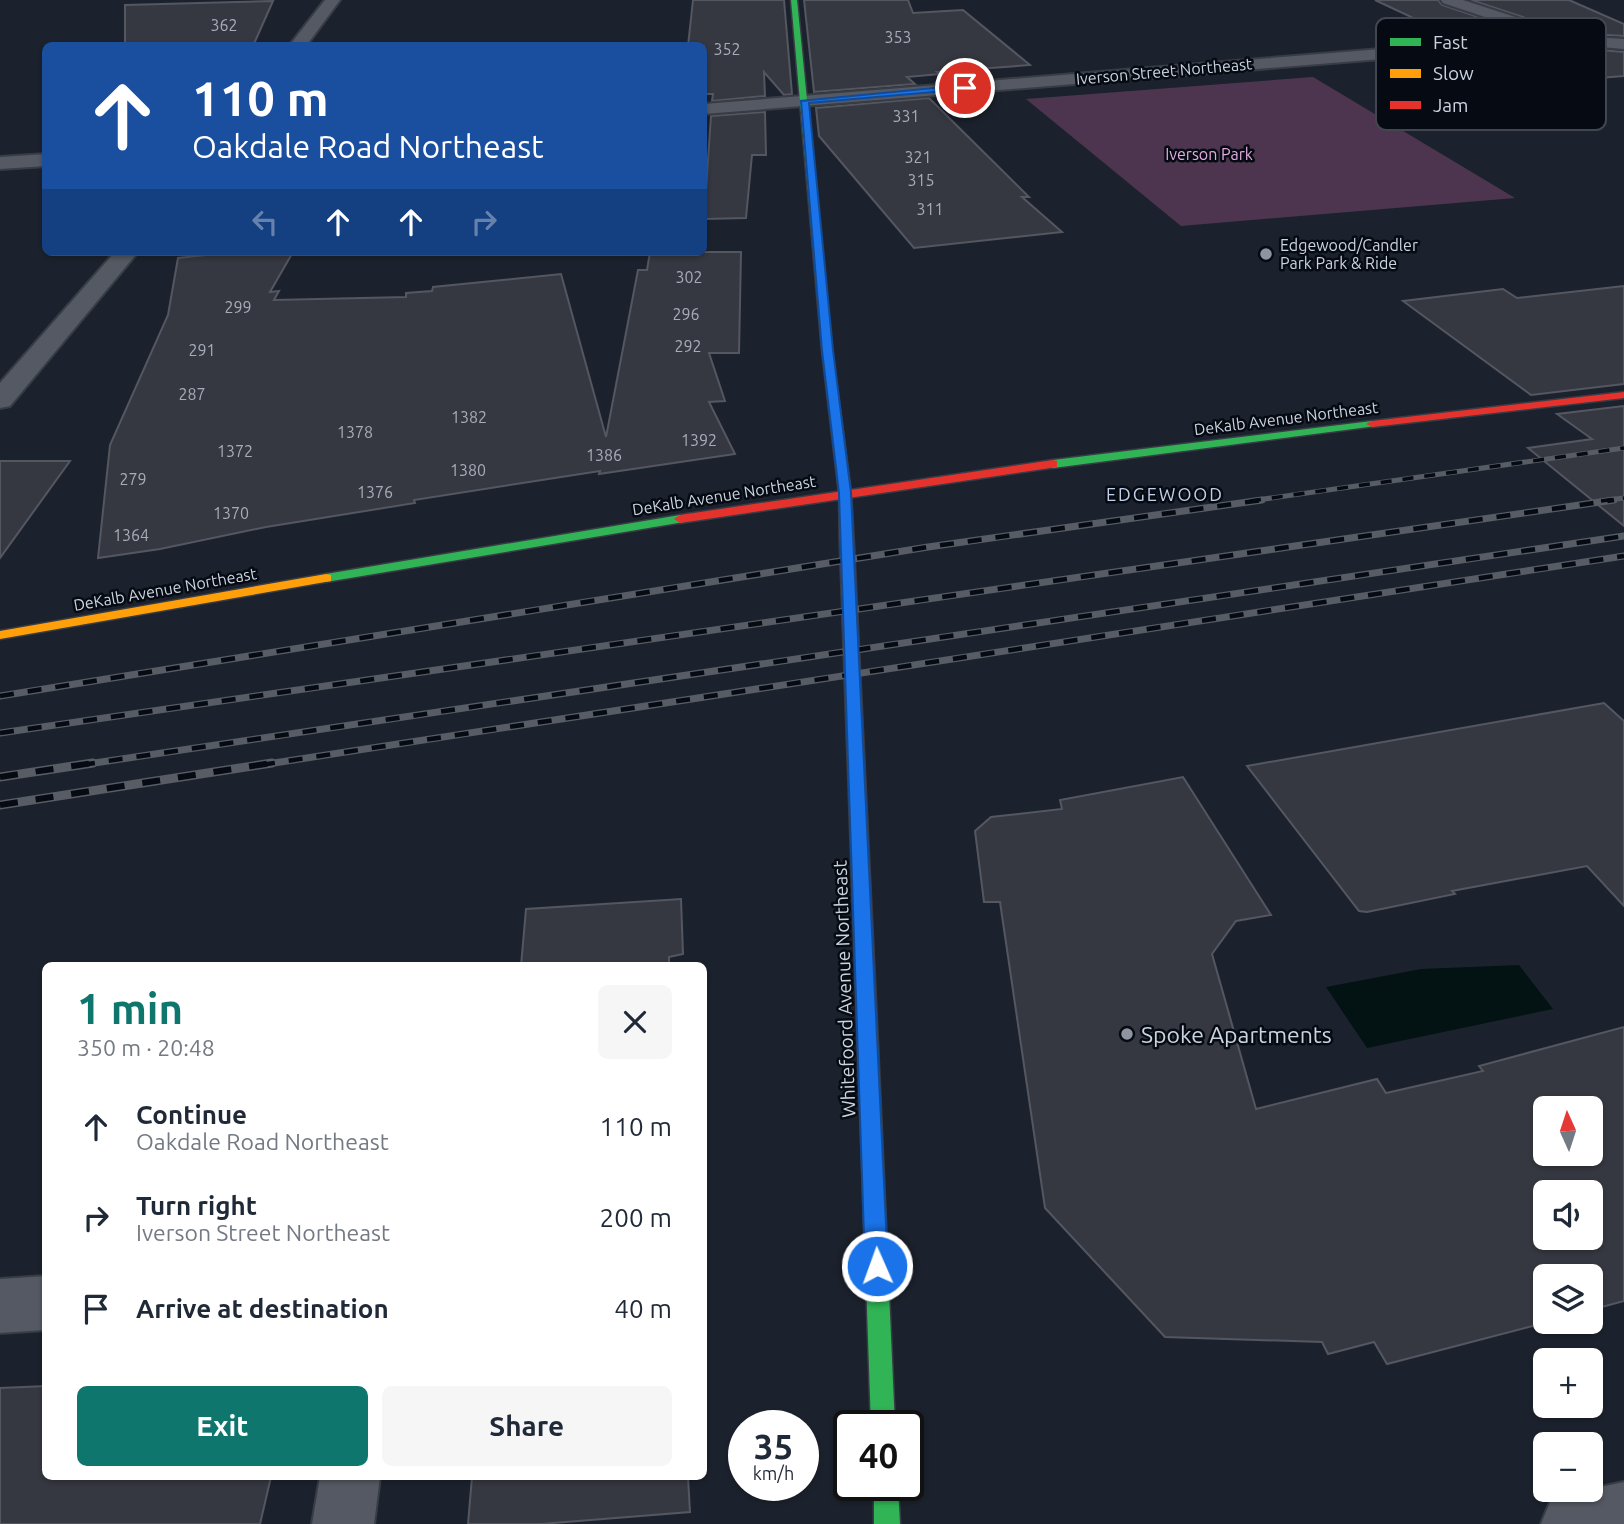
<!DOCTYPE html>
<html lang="en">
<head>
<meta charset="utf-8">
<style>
  :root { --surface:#fff; --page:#f6f6f7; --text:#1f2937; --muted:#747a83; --accent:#0f766e }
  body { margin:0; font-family:Ubuntu,sans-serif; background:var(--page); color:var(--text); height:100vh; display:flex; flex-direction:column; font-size:26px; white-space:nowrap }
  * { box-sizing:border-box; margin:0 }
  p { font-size:23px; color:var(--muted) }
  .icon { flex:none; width:38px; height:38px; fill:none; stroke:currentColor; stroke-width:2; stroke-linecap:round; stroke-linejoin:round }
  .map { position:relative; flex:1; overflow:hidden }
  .side { position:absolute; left:42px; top:962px; width:665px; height:518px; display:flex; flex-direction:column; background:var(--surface); border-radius:10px; box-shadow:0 2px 5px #0004 }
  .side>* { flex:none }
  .banner { position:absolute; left:42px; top:42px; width:665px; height:214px; border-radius:10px; box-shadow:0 2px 5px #0004; background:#1a4fa0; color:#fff; overflow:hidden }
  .needle { width:46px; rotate:357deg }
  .buttons { position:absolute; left:1533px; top:1096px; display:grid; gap:14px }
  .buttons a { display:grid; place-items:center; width:70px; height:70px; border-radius:10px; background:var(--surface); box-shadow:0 2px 5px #0004; font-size:35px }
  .speed { position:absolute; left:728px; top:1410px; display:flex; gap:14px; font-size:35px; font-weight:700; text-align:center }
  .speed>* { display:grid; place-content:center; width:91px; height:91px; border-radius:50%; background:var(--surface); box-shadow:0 2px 5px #0004; line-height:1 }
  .speed small { font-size:18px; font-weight:400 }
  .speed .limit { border:4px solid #111; border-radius:10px; background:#fff; color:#111 }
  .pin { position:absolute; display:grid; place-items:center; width:60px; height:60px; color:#fff; margin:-30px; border:4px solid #fff; border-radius:50%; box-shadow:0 2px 7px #0007 }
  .me { position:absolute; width:77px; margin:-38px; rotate:358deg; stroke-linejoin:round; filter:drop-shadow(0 0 5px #0008) }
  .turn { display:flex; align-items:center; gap:24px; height:147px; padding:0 35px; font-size:32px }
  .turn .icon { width:91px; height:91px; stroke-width:2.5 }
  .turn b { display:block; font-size:49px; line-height:60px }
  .lanes { display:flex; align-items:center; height:66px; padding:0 35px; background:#0003; justify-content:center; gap:35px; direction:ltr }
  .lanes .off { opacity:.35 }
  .round { display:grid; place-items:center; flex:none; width:74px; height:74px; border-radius:10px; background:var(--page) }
  .overview { display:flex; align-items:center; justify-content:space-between; height:119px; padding:0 35px }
  h1 { font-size:42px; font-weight:700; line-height:52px; color:var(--accent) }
  .button { display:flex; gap:14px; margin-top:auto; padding:14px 35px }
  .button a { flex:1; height:80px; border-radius:10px; background:var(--accent); color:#fff; font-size:28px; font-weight:700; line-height:80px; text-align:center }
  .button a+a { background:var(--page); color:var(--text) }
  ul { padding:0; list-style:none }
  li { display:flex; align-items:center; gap:21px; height:91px; padding:0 35px }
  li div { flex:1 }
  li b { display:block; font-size:26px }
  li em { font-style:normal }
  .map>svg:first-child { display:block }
  .green { fill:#4e354f }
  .water { fill:#031213 }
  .building { fill:#363841; stroke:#545660; stroke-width:2; fill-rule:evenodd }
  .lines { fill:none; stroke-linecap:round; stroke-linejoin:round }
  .street-casing { stroke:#373c45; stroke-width:4 }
  .fast-casing { stroke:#373c45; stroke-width:3 }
  .slow-casing { stroke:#373c45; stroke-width:3 }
  .jam-casing { stroke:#373c45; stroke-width:3 }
  .street { fill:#545963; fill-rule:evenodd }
  .fast { fill:#30b455; fill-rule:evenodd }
  .slow { fill:#ff9f0a; fill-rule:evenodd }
  .jam { fill:#e5322d; fill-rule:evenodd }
  .rail-far2-casing { stroke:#585c64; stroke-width:5 }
  .rail-far1-casing { stroke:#585c64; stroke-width:7 }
  .rail-casing { stroke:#585c64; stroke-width:9 }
  .rail-far2 { stroke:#060a12; stroke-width:3.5; stroke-dasharray:11; stroke-linecap:butt }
  .rail-far1 { stroke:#060a12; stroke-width:4.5; stroke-dasharray:14; stroke-linecap:butt }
  .rail { stroke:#060a12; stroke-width:6; stroke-dasharray:18; stroke-linecap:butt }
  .route { fill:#1a73e8; stroke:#114b97; stroke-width:2 }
  .poi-dot { fill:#8e95a1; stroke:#060a12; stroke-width:2.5 }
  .labels { text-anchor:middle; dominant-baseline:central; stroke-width:5; stroke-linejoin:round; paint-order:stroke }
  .number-label { font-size:16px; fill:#a6acb8 }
  .far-street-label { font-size:16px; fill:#cbd3df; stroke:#060a12 }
  .far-park-label { font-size:16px; fill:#e4abe0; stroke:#060a12 }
  .far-poi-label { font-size:16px; fill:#cbd3df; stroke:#060a12; text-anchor:start }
  .far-neighbourhood-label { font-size:18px; letter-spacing:2px; fill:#c1d0e8; stroke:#060a12 }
  .street-label { font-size:19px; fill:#cbd3df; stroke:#060a12 }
  .near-poi-label { font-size:23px; fill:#cbd3df; stroke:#060a12; text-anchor:start }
  .key { fill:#060a12; stroke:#414650; stroke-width:2 }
  .key-label { font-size:19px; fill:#cbd3df }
</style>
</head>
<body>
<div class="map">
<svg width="1624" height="1524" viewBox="0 0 1624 1524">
  <rect width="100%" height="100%" fill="#1c222d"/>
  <polygon class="green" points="1313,77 1515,198 1181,226 1026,99"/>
  <polygon class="water" points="1519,965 1553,1009 1367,1048 1326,987 1421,969"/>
  <g class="building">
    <polygon points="693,0 784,0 792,94 784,95 764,72 765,96 712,101 713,94 704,94 704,46 688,46"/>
    <polygon points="804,0 908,0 913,13 963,10 1030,65 937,72 940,74 907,77 915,84 814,92"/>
    <polygon points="1375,0 1438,0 1442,5 1529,34 1460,40"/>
    <polygon points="1471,0 1569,0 1624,24 1624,36 1558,32 1556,28"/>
    <polygon points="273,1 253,46 125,46 125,5"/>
    <polygon points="1566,47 1624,52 1624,76 1550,82 1488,53"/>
    <polygon points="929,98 1029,197 1022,197 1062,232 914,248 819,136 816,108"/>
    <polygon points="765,112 766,155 752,155 746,218 704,219 711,116"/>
    <polygon points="234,252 293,252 270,292 279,291 274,300 406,297 406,293 432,291 433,287 561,274 606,437 638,270 647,270 650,252 741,252 739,353 709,353 725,401 709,402 735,454 599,474 600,471 414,500 415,503 266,527 160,549 98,558 110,445 168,315 178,258"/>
    <polygon points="1624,286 1624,384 1531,395 1403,301 1503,289 1517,298"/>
    <polygon points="1624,406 1624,526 1528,448 1592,439 1557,414"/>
    <polygon points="0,461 70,461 0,558"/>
    <polygon points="1604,703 1624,721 1624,906 1587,866 1452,891 1455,894 1367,912 1359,911 1247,766"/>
    <path d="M1183 777 1271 915 1236 921 1212 954 1256 1109 1377 1079 1386 1093 1483 1071 1479 1066 1624 1027V1301L1591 1310V1276H1545V1321H1552L1387 1364 1374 1342 1328 1354 1322 1342 1165 1337 1045 1208 1000 902H984L975 831 991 817 1062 809 1060 800ZM1545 1108H1591V1153H1545ZM1545 1192H1591V1237H1545Z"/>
    <polygon points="681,899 683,954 669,957 669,966 521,966 526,909"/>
    <polygon points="46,1386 46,1477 271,1477 260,1524 0,1524 0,1388"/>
    <polygon points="472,1477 688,1477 690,1512 541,1524 468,1524"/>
  </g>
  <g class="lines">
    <defs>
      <g id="street">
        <polygon points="325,0 340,0 306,46 289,46"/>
        <polygon points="1441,0 1463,0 1555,30 1556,35 1624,39 1624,49 1566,44 704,114 704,104 1542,36 1443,3"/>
        <polygon points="46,154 46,166 0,169 0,157"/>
        <polygon points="115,252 138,252 10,406 0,408 0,383"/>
        <polygon points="46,1276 46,1330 0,1333 0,1279"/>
        <polygon points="320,1477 380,1477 374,1524 312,1524"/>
        <polygon points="1624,1482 1624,1524 1541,1524 1550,1502 1572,1493"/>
      </g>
      <g id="fast">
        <polygon points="791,0 797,0 832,350 851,493 854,547 847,551 840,547 839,493 822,350"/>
        <polygon points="1372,421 1378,424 1376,426 1053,468 1047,464 1053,460"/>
        <polygon points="680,515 684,516 684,522 326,582 319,578 326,574"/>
        <polygon points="868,1038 875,1040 878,1046 895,1426 871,1426 858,1046 861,1040"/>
        <polygon points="874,1486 898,1486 900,1524 874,1524"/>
      </g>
      <polygon id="slow" points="326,574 331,575 331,581 0,639 0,631"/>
      <g id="jam">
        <polygon points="1624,392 1624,398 1372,427 1366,424 1372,421"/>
        <polygon points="1053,460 1057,461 1057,467 680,523 674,519 680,515"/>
        <polygon points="847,543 854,547 878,1046 875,1052 868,1054 861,1052 858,1046 840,547"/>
      </g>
    </defs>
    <use href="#street" class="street-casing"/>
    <use href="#fast" class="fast-casing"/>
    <use href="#slow" class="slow-casing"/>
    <use href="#jam" class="jam-casing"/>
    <use href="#street" class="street"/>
    <use href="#fast" class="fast"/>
    <use href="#slow" class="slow"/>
    <use href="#jam" class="jam"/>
    <defs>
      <g id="rail-far2">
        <polyline points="1250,501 1624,448"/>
        <polyline points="1601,501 1624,498"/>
      </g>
      <g id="rail-far1">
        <polyline points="0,696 928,547 1262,500"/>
        <polyline points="0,733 1614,500"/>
        <polyline points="81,765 1624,536"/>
        <polyline points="261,765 1624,556"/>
      </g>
      <g id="rail">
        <polyline points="0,777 93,763"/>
        <polyline points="0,805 272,763"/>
      </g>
    </defs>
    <use href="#rail-far2" class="rail-far2-casing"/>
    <use href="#rail-far1" class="rail-far1-casing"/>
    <use href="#rail" class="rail-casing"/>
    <use href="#rail-far2" class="rail-far2"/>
    <use href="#rail-far1" class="rail-far1"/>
    <use href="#rail" class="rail"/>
  </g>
  <polygon class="route" points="965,85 968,89 809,103 833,350 851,493 888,1266 884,1273 877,1276 869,1273 865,1266 839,493 822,350 801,101"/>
  <g class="poi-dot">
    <circle cx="1266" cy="254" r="7"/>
    <circle cx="1127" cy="1034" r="7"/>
  </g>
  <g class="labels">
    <g class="number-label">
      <text x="224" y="25">362</text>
      <text x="898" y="37">353</text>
      <text x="727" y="49">352</text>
      <text x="906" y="116">331</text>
      <text x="918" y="157">321</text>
      <text x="921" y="180">315</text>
      <text x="930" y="209">311</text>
      <text x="689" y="277">302</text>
      <text x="238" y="307">299</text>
      <text x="686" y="314">296</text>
      <text x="688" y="346">292</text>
      <text x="202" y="350">291</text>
      <text x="192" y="394">287</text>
      <text x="469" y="417">1382</text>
      <text x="355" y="432">1378</text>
      <text x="699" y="440">1392</text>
      <text x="235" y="451">1372</text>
      <text x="604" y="455">1386</text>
      <text x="468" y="470">1380</text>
      <text x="133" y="479">279</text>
      <text x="375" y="492">1376</text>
      <text x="231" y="513">1370</text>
      <text x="131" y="535">1364</text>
    </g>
    <g class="far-street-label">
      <text transform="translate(1164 71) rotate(-5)">Iverson Street Northeast</text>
      <text transform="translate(1286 418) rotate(-7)">DeKalb Avenue Northeast</text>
      <text transform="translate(724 495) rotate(-9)">DeKalb Avenue Northeast</text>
      <text transform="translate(165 589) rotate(-10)">DeKalb Avenue Northeast</text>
    </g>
    <g class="far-park-label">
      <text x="1209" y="154">Iverson Park</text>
    </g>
    <g class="far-poi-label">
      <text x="1280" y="245">Edgewood/Candler<tspan x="1280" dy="18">Park Park &amp; Ride</tspan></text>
    </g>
    <g class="far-neighbourhood-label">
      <text x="1165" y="494">EDGEWOOD</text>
    </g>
    <g class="street-label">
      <text transform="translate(844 989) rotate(-92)">Whitefoord Avenue Northeast</text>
    </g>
    <g class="near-poi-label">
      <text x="1141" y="1034">Spoke Apartments</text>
    </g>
  </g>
  <rect x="1376" y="18" width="230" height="112" rx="10" class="key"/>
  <rect x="1390" y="38" width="31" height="8" fill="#30b455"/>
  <rect x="1390" y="69" width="31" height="9" fill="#ff9f0a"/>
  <rect x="1390" y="101" width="31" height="8" fill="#e5322d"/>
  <g class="key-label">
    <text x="1433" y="49">Fast</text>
    <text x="1433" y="80">Slow</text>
    <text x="1433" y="112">Jam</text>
  </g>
</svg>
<div class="buttons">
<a><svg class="needle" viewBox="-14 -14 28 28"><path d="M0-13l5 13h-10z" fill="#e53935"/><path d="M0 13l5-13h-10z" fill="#747a83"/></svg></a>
<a><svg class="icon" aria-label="sound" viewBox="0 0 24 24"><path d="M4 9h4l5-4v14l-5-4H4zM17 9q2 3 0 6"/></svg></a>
<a><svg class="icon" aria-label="layers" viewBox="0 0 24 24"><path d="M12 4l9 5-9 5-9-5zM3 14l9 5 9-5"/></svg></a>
<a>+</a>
<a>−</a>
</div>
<div class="speed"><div>35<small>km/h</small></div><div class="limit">40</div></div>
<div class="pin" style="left:965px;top:88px;background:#d93025"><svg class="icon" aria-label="arrive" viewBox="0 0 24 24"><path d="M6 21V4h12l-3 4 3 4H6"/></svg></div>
<svg class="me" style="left:877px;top:1266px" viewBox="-20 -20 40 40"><circle r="17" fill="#1a73e8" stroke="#fff" stroke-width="3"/><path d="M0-11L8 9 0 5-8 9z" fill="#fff"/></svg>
<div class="banner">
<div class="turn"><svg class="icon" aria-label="ahead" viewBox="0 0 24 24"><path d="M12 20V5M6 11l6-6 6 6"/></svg><div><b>110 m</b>Oakdale Road Northeast</div></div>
<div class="lanes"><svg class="icon off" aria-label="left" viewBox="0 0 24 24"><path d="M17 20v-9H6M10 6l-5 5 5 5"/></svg><svg class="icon" aria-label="ahead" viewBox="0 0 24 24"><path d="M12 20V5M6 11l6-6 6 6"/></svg><svg class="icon" aria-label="ahead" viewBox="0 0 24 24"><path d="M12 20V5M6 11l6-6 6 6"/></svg><svg class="icon off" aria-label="right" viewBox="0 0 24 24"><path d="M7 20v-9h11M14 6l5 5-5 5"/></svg></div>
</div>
<section class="side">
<div class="overview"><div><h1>1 min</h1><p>350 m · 20:48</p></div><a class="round"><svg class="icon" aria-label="close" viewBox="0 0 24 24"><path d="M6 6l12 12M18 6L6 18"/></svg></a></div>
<ul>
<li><svg class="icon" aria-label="ahead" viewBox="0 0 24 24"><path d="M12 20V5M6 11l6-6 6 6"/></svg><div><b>Continue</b><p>Oakdale Road Northeast</p></div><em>110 m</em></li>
<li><svg class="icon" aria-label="right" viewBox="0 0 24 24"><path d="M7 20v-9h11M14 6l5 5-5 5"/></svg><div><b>Turn right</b><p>Iverson Street Northeast</p></div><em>200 m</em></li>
<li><svg class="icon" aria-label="arrive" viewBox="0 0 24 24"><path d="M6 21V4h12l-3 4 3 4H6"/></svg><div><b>Arrive at destination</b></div><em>40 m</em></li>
</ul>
<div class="button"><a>Exit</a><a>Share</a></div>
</section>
</div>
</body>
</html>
